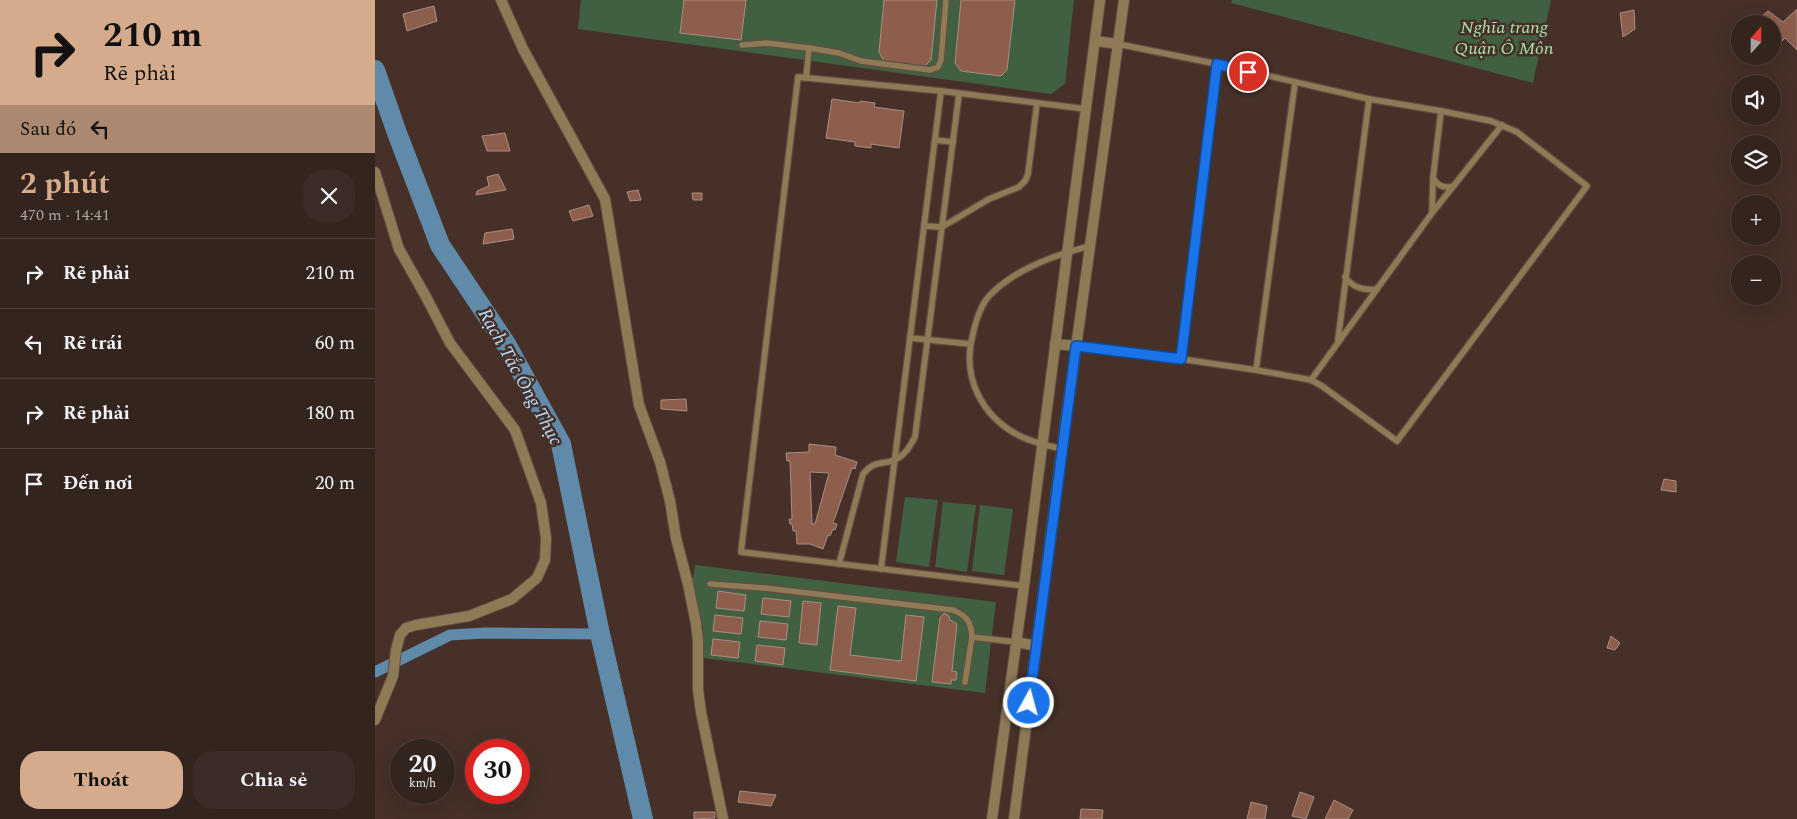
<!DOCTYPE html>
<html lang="vi">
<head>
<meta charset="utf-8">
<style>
  :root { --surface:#34241e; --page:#3c2c27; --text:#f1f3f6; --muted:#a9a4a4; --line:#4e413c; --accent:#d6ab8b }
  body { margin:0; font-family:Spectral,serif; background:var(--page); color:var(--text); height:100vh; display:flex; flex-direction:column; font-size:19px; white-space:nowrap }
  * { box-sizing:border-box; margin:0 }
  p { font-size:16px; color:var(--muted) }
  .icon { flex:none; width:28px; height:28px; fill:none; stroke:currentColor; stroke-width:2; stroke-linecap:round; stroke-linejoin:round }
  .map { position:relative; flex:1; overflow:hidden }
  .details { display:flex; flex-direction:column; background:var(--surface); width:375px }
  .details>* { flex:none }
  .top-card { background:#d6ab8b; color:#111; overflow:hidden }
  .needle { width:32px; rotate:21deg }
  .buttons { position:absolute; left:1356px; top:15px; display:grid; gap:10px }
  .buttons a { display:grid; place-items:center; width:50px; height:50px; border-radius:50%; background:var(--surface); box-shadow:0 5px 20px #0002,0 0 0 1px var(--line); font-size:25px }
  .speed { position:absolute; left:15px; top:739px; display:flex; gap:10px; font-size:25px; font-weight:700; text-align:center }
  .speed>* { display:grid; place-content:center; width:65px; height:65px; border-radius:50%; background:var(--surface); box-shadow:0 5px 20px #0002,0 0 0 1px var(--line); line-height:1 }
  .speed small { font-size:12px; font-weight:400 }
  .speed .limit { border:8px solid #d22; background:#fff; color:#111 }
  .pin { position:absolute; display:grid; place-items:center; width:42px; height:42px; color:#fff; margin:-21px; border:2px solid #fff; border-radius:50%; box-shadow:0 1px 5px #0007 }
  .me { position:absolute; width:55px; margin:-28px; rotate:7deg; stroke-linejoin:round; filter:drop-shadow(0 0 4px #0008) }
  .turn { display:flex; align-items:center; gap:18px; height:105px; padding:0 20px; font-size:22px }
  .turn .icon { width:65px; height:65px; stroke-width:2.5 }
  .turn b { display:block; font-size:35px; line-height:42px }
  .then { display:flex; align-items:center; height:48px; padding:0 20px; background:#0003; gap:10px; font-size:19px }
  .round { display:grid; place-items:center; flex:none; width:52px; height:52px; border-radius:20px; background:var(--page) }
  .summary { display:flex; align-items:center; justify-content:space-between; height:85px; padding:0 20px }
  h1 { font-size:30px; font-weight:700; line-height:38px; color:var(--accent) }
  .button { display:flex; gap:10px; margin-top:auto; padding:10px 20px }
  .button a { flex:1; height:58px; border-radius:20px; background:var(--accent); color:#111; font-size:20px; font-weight:700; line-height:58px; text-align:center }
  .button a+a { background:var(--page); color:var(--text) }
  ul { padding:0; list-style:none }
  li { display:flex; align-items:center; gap:15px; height:70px; padding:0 20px; border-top:1px solid var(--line) }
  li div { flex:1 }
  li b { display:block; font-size:19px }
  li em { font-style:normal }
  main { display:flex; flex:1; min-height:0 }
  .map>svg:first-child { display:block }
  .green { fill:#406041 }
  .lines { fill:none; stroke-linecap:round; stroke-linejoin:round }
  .canal { stroke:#5f8aaa; stroke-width:11 }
  .river { stroke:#5f8aaa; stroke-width:20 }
  .building { fill:#8e5e4d; stroke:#a98e84; fill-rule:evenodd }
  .service-casing { stroke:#624d45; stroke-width:8 }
  .minor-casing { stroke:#624d45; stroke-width:12 }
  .service { stroke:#8f7a56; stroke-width:5.5 }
  .minor { stroke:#8f7a56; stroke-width:10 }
  .route-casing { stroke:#114b97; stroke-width:12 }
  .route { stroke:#1a73e8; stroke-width:9 }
  .labels { text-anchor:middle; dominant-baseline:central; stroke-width:5; stroke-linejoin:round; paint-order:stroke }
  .park-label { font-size:18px; font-style:italic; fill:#a9e3ab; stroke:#463028 }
  .water-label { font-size:19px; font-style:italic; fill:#b8dffd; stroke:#463028 }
</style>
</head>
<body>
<main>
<section class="details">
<div class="top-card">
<div class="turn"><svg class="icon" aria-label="right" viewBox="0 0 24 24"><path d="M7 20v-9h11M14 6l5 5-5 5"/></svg><div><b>210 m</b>Rẽ phải</div></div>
<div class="then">Sau đó<svg class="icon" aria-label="left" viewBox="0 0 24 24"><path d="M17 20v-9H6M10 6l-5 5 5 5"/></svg></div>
</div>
<div class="summary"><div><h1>2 phút</h1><p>470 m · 14:41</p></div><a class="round"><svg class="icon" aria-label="close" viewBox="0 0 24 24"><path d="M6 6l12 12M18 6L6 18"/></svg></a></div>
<ul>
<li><svg class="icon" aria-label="right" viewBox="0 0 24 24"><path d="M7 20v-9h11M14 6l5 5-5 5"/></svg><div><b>Rẽ phải</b></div><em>210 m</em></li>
<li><svg class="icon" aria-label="left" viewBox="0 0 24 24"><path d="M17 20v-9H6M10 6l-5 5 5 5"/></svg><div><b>Rẽ trái</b></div><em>60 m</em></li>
<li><svg class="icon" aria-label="right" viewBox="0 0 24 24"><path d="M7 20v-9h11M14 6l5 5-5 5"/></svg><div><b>Rẽ phải</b></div><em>180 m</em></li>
<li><svg class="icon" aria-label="arrive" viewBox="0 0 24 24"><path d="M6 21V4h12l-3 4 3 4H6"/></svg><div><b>Đến nơi</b></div><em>20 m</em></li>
</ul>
<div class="button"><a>Thoát</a><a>Chia sẻ</a></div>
</section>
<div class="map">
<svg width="1422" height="819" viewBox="0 0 1422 819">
  <rect width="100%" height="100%" fill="#463028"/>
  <g class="green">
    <polygon points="206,0 699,0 690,84 676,94 203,29"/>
    <polygon points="857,0 1176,0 1158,83 856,3"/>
    <polygon points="530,497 563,500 554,567 521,562"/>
    <polygon points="568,502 601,505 592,572 560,567"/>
    <polygon points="605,505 638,509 629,575 597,571"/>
    <polygon points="320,565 621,602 610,693 328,658 328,628 317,584"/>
  </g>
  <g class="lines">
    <polyline class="canal" points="0,672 75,635 110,633 225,634"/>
    <polyline class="river" points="0,70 22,133 65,245 131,344 186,444 225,634 268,819"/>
  </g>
  <g class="building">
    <polygon points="309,0 371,0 366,40 305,33"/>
    <polygon points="509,0 562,0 556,60 550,66 509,61 504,52"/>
    <polygon points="586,0 640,0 632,70 626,76 586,71 580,63"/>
    <polygon points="59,6 62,21 32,31 28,14"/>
    <polygon points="1422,9 1422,50 1410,38 1398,50 1398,24 1378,24 1393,11 1408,22"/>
    <polygon points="1259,10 1260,29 1248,37 1245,13"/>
    <polygon points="457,99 485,103 485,101 500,103 499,107 529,111 524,148 496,144 496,148 480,146 480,142 451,138"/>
    <polygon points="130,133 135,151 112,151 107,136"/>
    <polygon points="123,174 131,190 101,195 102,191 114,186 112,177"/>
    <polygon points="263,190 266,200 255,201 252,192"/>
    <polygon points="317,193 327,193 327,200 318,200"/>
    <polygon points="214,205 218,216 198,221 194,211"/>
    <polygon points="137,229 139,239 108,244 110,233"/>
    <polygon points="311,399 312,411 286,409 286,400"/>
    <path d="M434 444 461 447 460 455 482 462 480 469 477 468 458 523 462 524 460 530 458 529 455 536 453 535 448 549 435 544H422L421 531H418L417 524H415L414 519H417L415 461H412L411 453 434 452ZM435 472 454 473 440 524H437Z"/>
    <polygon points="1289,479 1301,481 1301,492 1286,490"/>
    <polygon points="343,591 371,595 369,611 341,608"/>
    <polygon points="388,598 416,601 414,617 386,614"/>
    <polygon points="428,601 446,603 442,645 424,643"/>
    <polygon points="463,606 481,608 475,655 526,661 531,615 549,617 541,681 455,670"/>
    <polygon points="569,613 574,616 575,620 582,624 577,671 582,672 581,680 576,680 576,684 557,682 565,618"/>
    <polygon points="340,615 368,618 366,634 338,631"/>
    <polygon points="385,621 413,624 411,640 383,637"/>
    <polygon points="1236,636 1245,643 1240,650 1232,648"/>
    <polygon points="338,639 365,642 363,658 336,655"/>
    <polygon points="382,645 410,648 408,665 380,661"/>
    <polygon points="365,791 401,795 396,806 363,802"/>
    <polygon points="925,792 939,797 931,819 917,816"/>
    <polygon points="959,800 978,810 973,819 950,819"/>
    <polygon points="876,802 892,806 890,819 872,819"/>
    <polygon points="706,809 728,810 727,819 705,819"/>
    <polygon points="319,812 340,812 340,818 319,819"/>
  </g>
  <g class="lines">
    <defs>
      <g id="service">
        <polyline points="367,45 391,43 434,48 464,53 486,61 555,70 563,67 566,60 571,0"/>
        <polyline points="431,78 434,48"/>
        <polyline points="560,140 578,142"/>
        <path d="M1058 178C1063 186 1069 189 1078 186"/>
        <polyline points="1057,213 1127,125"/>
        <polyline points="549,226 567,227 614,199 644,187 650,181 653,174 662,103"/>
        <path d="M970 277C978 288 989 291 1002 289"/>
        <polyline points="535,338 595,344"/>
        <polyline points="963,340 994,99"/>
        <polyline points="701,346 806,359 842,64 743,44"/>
        <polyline points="806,359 881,370 936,380 1057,213 1058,178 1066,111 994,99 842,64"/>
        <polyline points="881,370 920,83"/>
        <polyline points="936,380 947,386 1022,441 1212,186 1142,132 1116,121 1066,111"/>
        <path d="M687 449C674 446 660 443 647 437 607 418 586 377 598 334 601 320 606 303 617 293 643 268 680 255 715 246"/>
        <path d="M464 564 488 474C501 459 505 466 519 460 530 456 535 446 540 437L584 94"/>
        <polyline points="506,569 566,91"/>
        <path d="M335 584 390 588 578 610C592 616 596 622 597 637L590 682"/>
        <polyline points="649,586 366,552 423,77 566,91 711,109"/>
        <polyline points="597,637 641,642"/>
      </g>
      <g id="minor">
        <polyline points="126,0 148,49 230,199 264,405 285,462 295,501 301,538 313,584 321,624 323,640 323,690 326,712 348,819"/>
        <polyline points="720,41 743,44"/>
        <polyline points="0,172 24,249 50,295 75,343 140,430 166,503 171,538 170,560 162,578 137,599 94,616 41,625 31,628 25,635 21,650 18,676 0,720"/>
        <polyline points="680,344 701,346"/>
        <polyline points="641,642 661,646"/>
        <polyline points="617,819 649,586 725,0"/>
        <polyline points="639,819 687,449 749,0"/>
      </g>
    </defs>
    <use href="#service" class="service-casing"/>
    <use href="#minor" class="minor-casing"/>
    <use href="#service" class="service"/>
    <use href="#minor" class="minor"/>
  </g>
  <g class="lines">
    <defs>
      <polyline id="route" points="654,703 701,346 806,359 842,64 873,72"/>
    </defs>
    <use href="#route" class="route-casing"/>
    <use href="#route" class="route"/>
  </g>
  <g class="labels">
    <g class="park-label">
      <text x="1129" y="27">Nghĩa trang<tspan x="1129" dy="21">Quận Ô Môn</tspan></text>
    </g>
    <g class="water-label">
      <text transform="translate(145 377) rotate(61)">Rạch Tắc Ông Thục</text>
    </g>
  </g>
</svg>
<div class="buttons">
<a><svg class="needle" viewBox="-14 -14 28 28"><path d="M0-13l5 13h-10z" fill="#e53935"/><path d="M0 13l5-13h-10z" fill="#a9a4a4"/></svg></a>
<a><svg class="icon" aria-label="sound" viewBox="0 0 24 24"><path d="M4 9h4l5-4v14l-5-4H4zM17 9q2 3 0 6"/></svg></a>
<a><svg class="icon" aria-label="layers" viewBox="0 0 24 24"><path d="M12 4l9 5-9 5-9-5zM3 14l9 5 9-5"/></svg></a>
<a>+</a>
<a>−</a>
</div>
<div class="speed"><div>20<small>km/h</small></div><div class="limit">30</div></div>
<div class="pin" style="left:873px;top:72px;background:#d93025"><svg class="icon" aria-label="arrive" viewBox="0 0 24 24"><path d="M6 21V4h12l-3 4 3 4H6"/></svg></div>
<svg class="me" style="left:654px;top:703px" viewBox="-20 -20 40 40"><circle r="17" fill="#1a73e8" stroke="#fff" stroke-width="3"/><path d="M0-11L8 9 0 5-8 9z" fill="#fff"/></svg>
</div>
</main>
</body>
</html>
